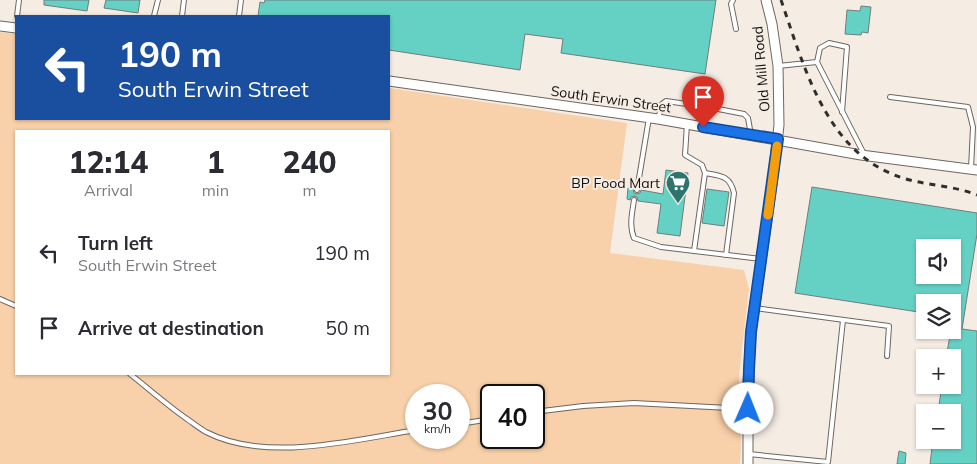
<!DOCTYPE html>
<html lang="en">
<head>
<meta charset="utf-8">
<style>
  :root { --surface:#fff; --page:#f7f7f7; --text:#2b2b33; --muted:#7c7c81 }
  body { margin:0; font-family:Mulish,sans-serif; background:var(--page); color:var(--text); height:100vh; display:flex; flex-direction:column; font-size:19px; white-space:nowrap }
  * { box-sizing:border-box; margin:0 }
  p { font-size:16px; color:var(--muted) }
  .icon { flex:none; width:28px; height:28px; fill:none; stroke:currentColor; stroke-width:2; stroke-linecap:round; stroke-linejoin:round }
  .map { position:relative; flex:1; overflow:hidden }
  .side { position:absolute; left:15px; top:130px; width:375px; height:245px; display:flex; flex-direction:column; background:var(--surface); border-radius:0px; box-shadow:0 1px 4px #0004 }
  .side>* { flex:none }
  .guide { position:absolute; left:15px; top:15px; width:375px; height:105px; border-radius:0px; box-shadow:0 1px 4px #0004; background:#1a4fa0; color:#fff; overflow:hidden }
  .tools { position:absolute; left:916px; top:239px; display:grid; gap:10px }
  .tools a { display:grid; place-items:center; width:45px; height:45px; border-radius:0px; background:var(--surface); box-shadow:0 1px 4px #0004; font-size:25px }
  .speed { position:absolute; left:405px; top:384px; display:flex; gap:10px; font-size:25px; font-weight:700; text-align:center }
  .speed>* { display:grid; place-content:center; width:65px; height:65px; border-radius:50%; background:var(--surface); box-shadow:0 1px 4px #0004; line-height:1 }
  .speed small { font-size:12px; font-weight:400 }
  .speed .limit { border:2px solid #111; border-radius:8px; background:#fff; color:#111 }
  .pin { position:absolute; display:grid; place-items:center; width:42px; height:42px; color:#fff; margin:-51px -21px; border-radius:50% 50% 50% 0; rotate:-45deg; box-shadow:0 0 5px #0007 }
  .pin .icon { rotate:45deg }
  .me { position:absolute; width:55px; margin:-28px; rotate:1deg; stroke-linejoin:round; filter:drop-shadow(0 0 4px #0008) }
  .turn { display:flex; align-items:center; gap:18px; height:105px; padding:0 20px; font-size:22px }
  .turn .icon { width:65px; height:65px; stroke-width:2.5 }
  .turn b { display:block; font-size:35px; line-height:42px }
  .eta { display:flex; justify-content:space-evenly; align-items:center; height:85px; text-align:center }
  .eta b { font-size:30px; font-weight:800; line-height:35px }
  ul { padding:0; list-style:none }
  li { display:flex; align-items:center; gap:15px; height:75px; padding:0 20px }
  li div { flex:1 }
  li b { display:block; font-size:19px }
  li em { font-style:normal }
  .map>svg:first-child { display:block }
  .green { fill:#f8d0a9; fill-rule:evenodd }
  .building { fill:#65d1c5; stroke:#717d7b; fill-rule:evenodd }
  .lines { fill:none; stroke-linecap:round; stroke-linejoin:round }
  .service-casing { stroke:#6e665f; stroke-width:6 }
  .tertiary-casing { stroke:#6e665f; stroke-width:11 }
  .service { stroke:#fff; stroke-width:4 }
  .tertiary { stroke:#fff; stroke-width:9 }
  .rail { stroke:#312d2b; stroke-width:3; stroke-dasharray:6 6; stroke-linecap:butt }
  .route-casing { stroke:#114b97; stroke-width:12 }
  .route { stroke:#1a73e8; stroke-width:9 }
  .slow { stroke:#f59e0b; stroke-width:9 }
  .labels { text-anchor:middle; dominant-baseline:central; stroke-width:4; stroke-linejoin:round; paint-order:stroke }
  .street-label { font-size:14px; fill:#14110f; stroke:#f5ece4 }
  .poi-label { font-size:14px; fill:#14110f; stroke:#f5ece4; text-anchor:end }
</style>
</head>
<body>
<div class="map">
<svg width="977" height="464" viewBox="0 0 977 464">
  <rect width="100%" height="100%" fill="#f5ece4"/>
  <path class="green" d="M0 32 16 34V119H389V88L627 123 610 253 744 270 749 289 739 375 741 447 740 464H0ZM16 131H389V374H16ZM416 395H459V438H416ZM491 395H534V438H491Z"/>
  <g class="building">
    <polygon points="44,0 89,0 87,11 44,5"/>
    <polygon points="106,0 140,0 138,13 104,8"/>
    <polygon points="265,0 716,0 705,74 561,53 563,39 525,34 520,70 389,50 389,16 258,16 260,2 264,3"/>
    <polygon points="861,6 871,7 868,33 862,32 861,35 845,34 847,10 860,11"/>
    <polygon points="666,170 688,173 680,236 657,233 661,204 638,201 637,197 634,196 631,197 630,200 627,199 628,188 633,189 634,193 637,194 640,193 641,190 663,194"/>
    <path d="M812 187 977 213V234L962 329 977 331V464H930L933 440H952V412H938L942 385H952V358H946L951 330H952V302H925V313L795 293ZM925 248H952V275H925Z"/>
    <polygon points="707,189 729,192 724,226 702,223"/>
    <polygon points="899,451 906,453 905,464 897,464"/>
  </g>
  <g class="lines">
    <defs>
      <g id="service">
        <polyline points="733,0 731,4 736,29"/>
        <polyline points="17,16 19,0"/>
        <polyline points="154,16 158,0"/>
        <polyline points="182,16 184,0"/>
        <polyline points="239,16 241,0"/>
        <polyline points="817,62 820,48 829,43 847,47 842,112"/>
        <polyline points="778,66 817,62 864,154"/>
        <polyline points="890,97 968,107 973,127 971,169"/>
        <polyline points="658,119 662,104 666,101 708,107 744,114 748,118 751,135"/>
        <polyline points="687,124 685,155 702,165 705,173 694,251"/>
        <path d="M705 173C720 176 730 175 734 193L726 255"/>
        <polyline points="637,190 649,118"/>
        <path d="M634 200C632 213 629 226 634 238L661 247 761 259"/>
        <polyline points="0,299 16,306"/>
        <polyline points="755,308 889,326 887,356"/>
        <path d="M130 374C149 389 167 405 187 419 193 423 199 428 206 432 266 463 353 440 416 430"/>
        <polyline points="534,412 583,406 634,403 748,409"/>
        <polyline points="459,424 491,419"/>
        <polyline points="748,454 828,462 843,320"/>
      </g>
      <g id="tertiary">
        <polyline points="0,26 16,28"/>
        <polyline points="389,81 658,119 861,155 977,170"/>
        <polyline points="748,464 748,383 751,332 774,169 779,125 778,66 772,24 766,0"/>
      </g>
    </defs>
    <use href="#service" class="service-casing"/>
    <use href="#tertiary" class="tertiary-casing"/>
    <use href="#service" class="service"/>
    <use href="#tertiary" class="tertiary"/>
    <path class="rail" d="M781 0C803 63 824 146 892 174 919 186 950 184 977 195"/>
  </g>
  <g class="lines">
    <defs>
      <polyline id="route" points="703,127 778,139 751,332 749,370 748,409"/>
    </defs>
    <use href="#route" class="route-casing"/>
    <use href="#route" class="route"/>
    <polyline class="slow" points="768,215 777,146"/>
  </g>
  <defs>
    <symbol id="supermarket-pin" viewBox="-11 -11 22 30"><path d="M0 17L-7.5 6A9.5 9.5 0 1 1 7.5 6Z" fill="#2c746c" stroke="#f5ece4"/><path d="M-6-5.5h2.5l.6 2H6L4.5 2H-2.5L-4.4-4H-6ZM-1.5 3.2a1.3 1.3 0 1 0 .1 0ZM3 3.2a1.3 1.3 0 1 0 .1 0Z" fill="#fff"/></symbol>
  </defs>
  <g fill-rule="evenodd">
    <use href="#supermarket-pin" x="664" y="169" width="28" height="38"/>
  </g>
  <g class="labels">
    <g class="street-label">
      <text transform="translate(761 69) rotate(-95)">Old Mill Road</text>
      <text transform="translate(611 99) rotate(8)">South Erwin Street</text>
    </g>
    <g class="poi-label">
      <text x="660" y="183">BP Food Mart</text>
    </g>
  </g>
</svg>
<div class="tools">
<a><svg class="icon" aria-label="sound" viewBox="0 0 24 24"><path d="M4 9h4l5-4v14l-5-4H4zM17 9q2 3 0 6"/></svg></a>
<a><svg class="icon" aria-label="layers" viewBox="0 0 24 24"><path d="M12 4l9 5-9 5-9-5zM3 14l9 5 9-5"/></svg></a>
<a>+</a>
<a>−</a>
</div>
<div class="speed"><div>30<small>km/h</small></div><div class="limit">40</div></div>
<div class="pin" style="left:703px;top:127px;background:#d93025"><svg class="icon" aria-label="arrive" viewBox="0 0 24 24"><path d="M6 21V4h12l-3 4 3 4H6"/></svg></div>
<svg class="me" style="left:748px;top:409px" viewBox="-20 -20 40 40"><circle r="19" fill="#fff"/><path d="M0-13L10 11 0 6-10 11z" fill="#1a73e8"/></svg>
<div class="guide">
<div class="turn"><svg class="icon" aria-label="left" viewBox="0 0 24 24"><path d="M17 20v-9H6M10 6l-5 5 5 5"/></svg><div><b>190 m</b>South Erwin Street</div></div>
</div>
<section class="side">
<div class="eta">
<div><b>12:14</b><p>Arrival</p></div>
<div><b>1</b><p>min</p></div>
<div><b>240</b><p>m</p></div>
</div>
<ul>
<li><svg class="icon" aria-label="left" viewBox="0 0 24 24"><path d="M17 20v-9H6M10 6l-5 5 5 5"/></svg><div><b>Turn left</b><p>South Erwin Street</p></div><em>190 m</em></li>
<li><svg class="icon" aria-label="arrive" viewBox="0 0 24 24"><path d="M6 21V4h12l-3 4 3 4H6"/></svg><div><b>Arrive at destination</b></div><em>50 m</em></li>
</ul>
</section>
</div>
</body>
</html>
